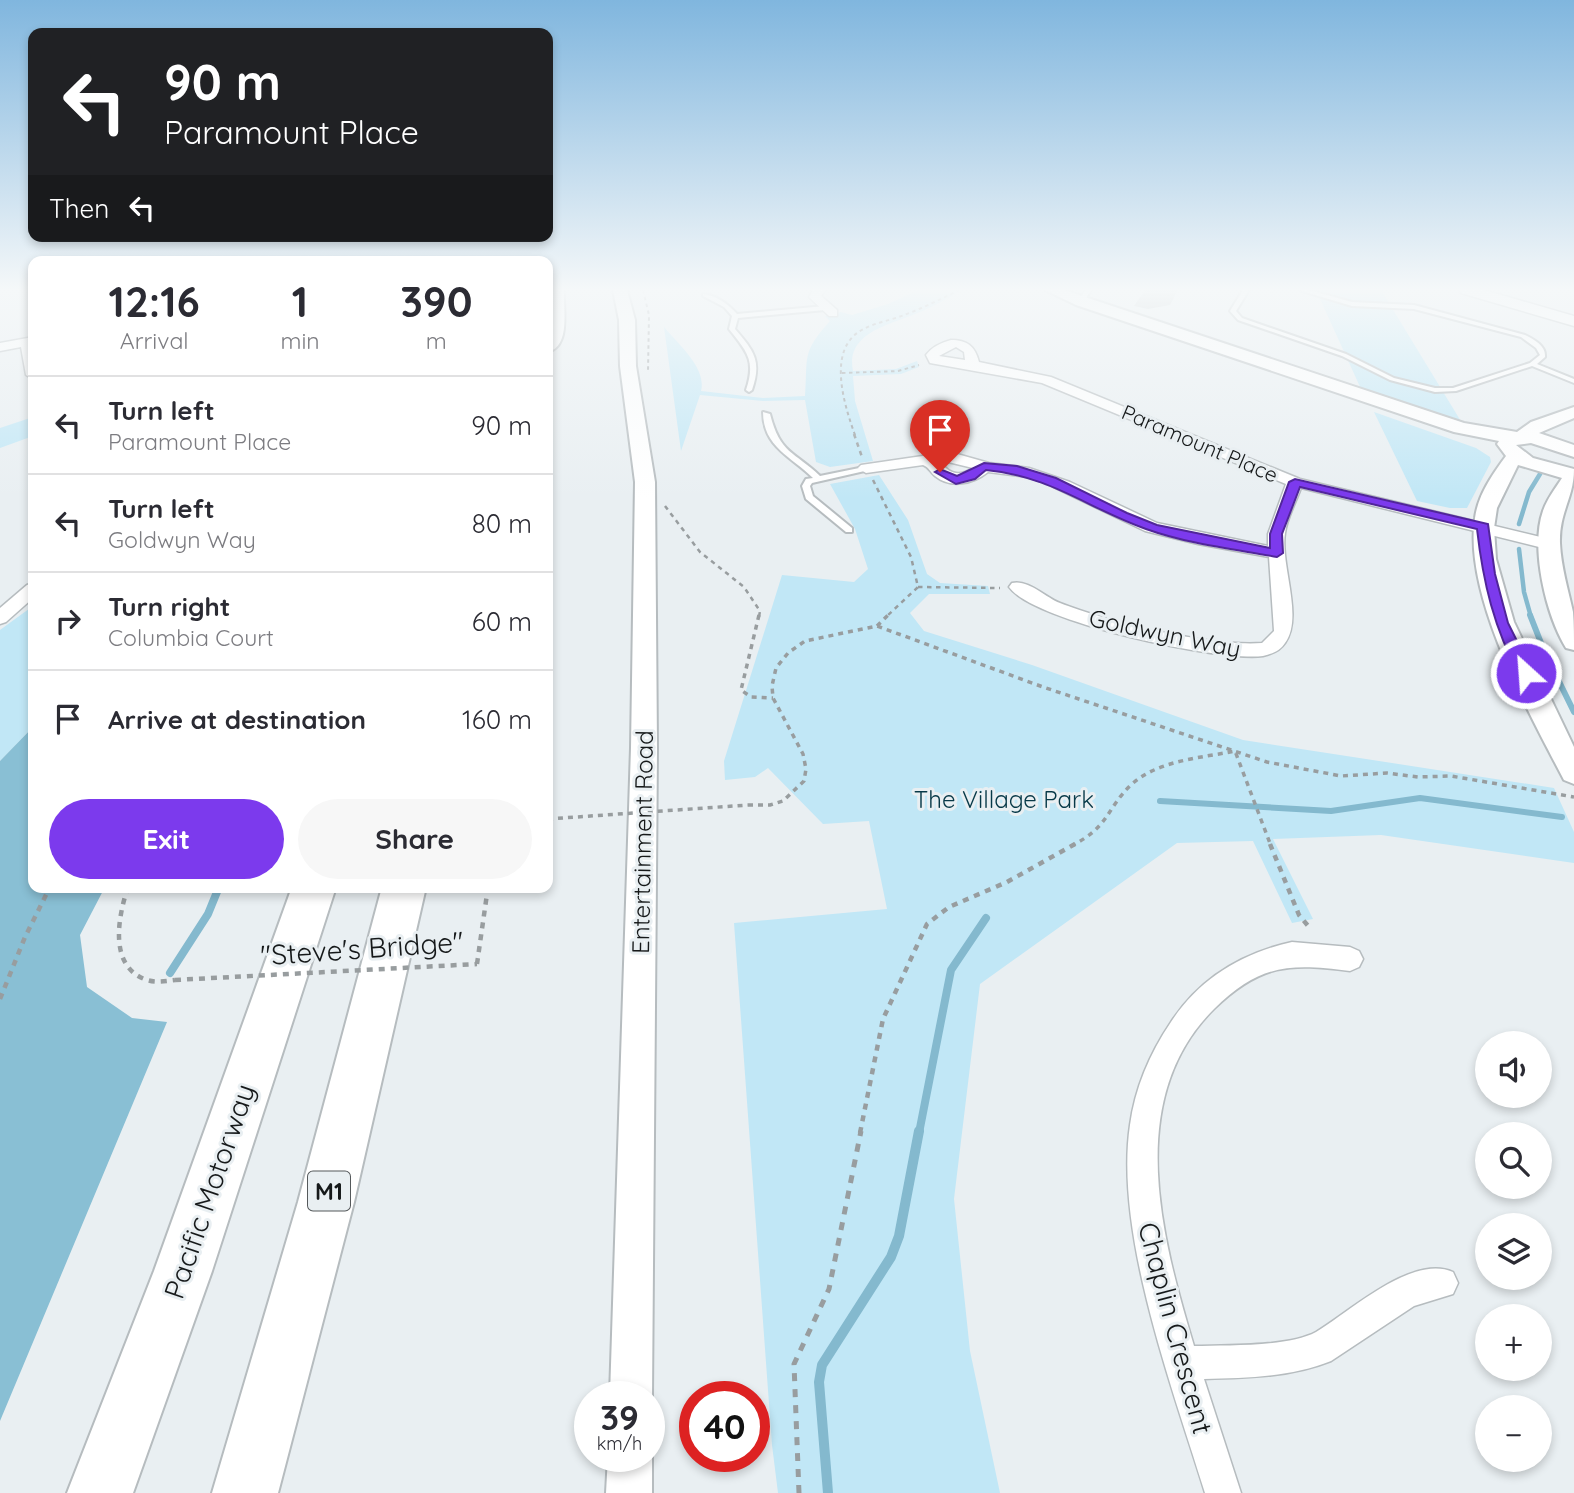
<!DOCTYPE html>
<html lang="en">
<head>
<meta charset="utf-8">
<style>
  :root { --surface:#fff; --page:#f7f7f7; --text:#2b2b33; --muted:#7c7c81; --line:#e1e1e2; --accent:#7c3aed }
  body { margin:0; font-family:Quicksand,sans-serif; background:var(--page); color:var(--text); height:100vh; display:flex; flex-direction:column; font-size:26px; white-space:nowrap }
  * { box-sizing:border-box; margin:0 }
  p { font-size:23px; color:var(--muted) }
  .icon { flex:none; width:38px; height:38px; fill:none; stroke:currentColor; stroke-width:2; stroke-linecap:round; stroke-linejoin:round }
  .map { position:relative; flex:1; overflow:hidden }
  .side { position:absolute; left:28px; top:256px; width:525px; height:637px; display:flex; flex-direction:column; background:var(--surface); border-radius:14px; box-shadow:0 4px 10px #0003 }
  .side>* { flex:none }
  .hud { position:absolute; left:28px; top:28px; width:525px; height:214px; border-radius:14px; box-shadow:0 4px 10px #0003; background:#202124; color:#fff; overflow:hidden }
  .fabs { position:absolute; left:1475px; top:1031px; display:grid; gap:14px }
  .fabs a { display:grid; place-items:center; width:77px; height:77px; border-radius:50%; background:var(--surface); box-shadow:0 4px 10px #0003; font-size:35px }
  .speed { position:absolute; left:574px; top:1381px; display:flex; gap:14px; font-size:35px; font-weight:700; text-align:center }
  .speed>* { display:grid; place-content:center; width:91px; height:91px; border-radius:50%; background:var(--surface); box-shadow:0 4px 10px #0003; line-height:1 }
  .speed small { font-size:18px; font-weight:400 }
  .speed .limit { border:10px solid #d22; background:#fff; color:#111 }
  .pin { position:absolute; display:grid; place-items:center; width:60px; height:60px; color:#fff; margin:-72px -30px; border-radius:50% 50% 50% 0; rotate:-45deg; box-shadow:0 0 7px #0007 }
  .pin .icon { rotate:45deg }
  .me { position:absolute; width:77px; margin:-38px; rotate:334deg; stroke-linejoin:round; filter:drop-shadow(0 0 5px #0008) }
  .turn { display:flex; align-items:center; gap:24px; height:147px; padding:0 21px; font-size:32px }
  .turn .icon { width:91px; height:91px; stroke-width:2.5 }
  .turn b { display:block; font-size:49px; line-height:60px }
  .then { display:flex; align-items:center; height:66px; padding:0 21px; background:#0003; gap:14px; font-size:26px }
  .eta { display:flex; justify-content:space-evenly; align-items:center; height:119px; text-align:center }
  .eta b { font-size:42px; font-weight:700; line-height:49px }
  .primary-button { display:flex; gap:14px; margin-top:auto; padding:14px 21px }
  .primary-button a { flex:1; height:80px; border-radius:42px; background:var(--accent); color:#fff; font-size:28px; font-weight:700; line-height:80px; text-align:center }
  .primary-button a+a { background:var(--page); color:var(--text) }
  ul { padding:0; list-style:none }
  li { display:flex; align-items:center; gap:21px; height:98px; padding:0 21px; border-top:2px solid var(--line) }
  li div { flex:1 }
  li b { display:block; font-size:26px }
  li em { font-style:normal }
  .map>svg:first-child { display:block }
  .green { fill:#c1e7f6 }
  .forest { fill:#89bfd4 }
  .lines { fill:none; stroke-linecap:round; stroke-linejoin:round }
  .stream-far3 { stroke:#84b9ce; stroke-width:4.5 }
  .stream-far2 { stroke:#84b9ce; stroke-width:6 }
  .stream-far1 { stroke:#84b9ce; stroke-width:8 }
  .stream { stroke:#84b9ce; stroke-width:10 }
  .building { fill:#bdc3c5 }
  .service-casing { stroke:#b6bcbf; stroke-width:4 }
  .minor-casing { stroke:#b6bcbf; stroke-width:3 }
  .tertiary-casing { stroke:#b6bcbf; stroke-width:4 }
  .secondary-casing { stroke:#b6bcbf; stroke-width:3 }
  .motorway-casing { stroke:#b6bcbf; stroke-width:4 }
  .path-far4 { stroke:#989d9f; stroke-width:2; stroke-dasharray:3.5 3.5; stroke-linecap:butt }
  .path-far3 { stroke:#989d9f; stroke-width:2.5; stroke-dasharray:4.5 4.5; stroke-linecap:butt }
  .path-far2 { stroke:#989d9f; stroke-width:3.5; stroke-dasharray:5 5; stroke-linecap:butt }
  .path-far1 { stroke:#989d9f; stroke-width:4.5; stroke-dasharray:6 6; stroke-linecap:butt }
  .path { stroke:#989d9f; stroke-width:5; stroke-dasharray:8 8; stroke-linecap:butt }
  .service { fill:#fff; fill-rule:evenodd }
  .minor { fill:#fff; fill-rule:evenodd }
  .tertiary { fill:#fff; fill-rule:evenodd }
  .secondary { fill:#fff; fill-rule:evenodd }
  .motorway { fill:#fff; fill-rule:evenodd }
  .path-bridge-far1 { stroke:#989d9f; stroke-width:3.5; stroke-dasharray:5 5; stroke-linecap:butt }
  .path-bridge { stroke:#989d9f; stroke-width:4.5; stroke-dasharray:6 6; stroke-linecap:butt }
  .route { fill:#7c3aed; stroke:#51269a; stroke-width:2 }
  .labels { text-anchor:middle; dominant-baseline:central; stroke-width:6; stroke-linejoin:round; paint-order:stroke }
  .far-street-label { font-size:21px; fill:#16191a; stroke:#e9eff2 }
  .shield { fill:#e9eff2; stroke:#55595b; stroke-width:2 }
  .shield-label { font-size:23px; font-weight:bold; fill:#16191a }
  .street-label { font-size:24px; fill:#16191a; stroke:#e9eff2 }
  .park-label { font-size:24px; fill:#073948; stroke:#e9eff2 }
  .near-street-label { font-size:28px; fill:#16191a; stroke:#e9eff2 }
</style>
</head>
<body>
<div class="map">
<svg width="1574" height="1493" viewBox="0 0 1574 1493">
  <rect width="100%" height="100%" fill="#e9eff2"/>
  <g class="green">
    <path d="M918 290H963C949 297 935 306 920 312 894 324 845 331 853 371L896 369 917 361 919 367 901 374 853 376 855 401 873 461 830 467 816 462 805 400 763 401 700 395 681 451 664 327C678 344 707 368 701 391L763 398 805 396C808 357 801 353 830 321L825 316 841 312 852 315 888 304Z"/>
    <polygon points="1316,290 1381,290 1462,423 1361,389"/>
    <polygon points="1374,412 1476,448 1490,457 1491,462 1467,508 1450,508 1417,501"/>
    <polygon points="33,417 33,436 0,448 0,428"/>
    <polygon points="879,475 908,520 927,574 940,583 988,586 990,594 929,594 910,613 924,631 1032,665 1243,740 1554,788 1574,832 1574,863 1381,835 1273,839 1313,919 1292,923 1253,841 1177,843 980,984 954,1199 970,1351 1000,1493 778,1493 772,1445 734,923 887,909 869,821 823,824 768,768 755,777 725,780 724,761 782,575 854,582 868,569 855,529 830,484"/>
    <polygon points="33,606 33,727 0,761 0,630"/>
  </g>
  <polygon class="forest" points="33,727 33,887 105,887 80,935 87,987 132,1018 167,1022 0,1421 0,761"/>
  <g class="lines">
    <g class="stream-far3">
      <polyline points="1519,524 1529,492 1540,474"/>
      <polyline points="1519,549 1524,592 1531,617"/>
    </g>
    <g class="stream-far2">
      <polyline points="1530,615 1545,653 1574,712"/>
      <polyline points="1160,801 1331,811 1420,798 1562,817"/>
    </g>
    <g class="stream-far1">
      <polyline points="170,973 208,914 219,887"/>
      <polyline points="919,1133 951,970 986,918"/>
    </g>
    <polyline class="stream" points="828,1493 819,1382 822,1365 891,1257 899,1236 919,1131"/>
  </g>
  <polygon class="building" points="1145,290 1178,290 1170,305 1148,309 1134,306"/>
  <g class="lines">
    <defs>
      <g id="service">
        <polygon points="1085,290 1091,290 1083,303 1079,303 1078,302"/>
        <path d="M1243 290H1249L1236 311 1242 318 1346 354 1394 378 1435 388H1453L1530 363 1540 355 1536 348 1521 337 1414 309 1352 306 1302 291 1301 290H1309L1352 302 1414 305 1525 335C1535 340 1546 346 1545 357L1537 364 1574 379V383L1532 366 1456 391 1435 392 1390 380 1342 356 1238 320 1230 311Z"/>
        <path d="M703 294C716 295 728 304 737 314L825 306 828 308 825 310 738 318 735 329C754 351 762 361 752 390L749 392 746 390C756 360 747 352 729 329L732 316 724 307 703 296Z"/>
        <path d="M763 412 770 414C780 454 794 451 820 476L869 466V470L812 483 810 486 813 496 852 528V532H846L806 499 802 486 806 479 813 478C792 457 763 447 763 412Z"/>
      </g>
      <g id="minor">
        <polygon points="813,290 825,290 821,296 837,310 837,316 829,316 811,299 809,297"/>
        <polygon points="33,337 33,379 26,375 21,347 0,351 0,343"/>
        <path d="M951 340C967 340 975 346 979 362L1051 377 1300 479 1557 541 1559 545 1551 550 1301 488C1296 502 1287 518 1285 533 1280 565 1304 617 1285 643 1280 651 1272 654 1263 656 1220 662 1034 622 1009 587L1012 583C1028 579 1045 597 1060 603 1108 622 1212 647 1262 643L1274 631 1269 557 1198 544 1145 531 1045 483 1028 477 988 472C973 484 951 489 935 476 930 472 929 467 923 465L866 473 858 468 861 465 950 452 989 463 1029 468 1070 482 1157 523 1268 546V534L1286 484 1042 383 930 363 926 355C932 347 940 343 951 340ZM956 347 964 352 965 360 939 356ZM944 461 973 468C960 476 951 475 941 463Z"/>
        <polygon points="33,583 33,598 6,622 0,624 0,608 27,585"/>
        <path d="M1292 942 1350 947 1359 951 1363 959 1359 967 1350 971C1290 963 1260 964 1214 1009 1123 1099 1162 1239 1194 1346 1226 1345 1288 1347 1316 1332 1351 1311 1412 1254 1453 1272L1458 1283 1453 1294 1414 1306 1331 1361C1291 1377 1247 1378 1204 1379L1241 1493H1205C1173 1389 1114 1233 1130 1125 1135 1088 1150 1053 1171 1022 1199 979 1242 953 1292 942Z"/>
      </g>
      <g id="tertiary">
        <polygon points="613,290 627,290 635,320 636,366 655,482 657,748 652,1396 649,1404 649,1396 610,1396 631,748 635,482 620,366 619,320"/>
        <path d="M1045 290H1064L1464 423 1517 432 1531 422 1574 407V418L1539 433 1574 445V457L1531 443 1516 445 1533 458 1574 469C1574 498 1559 512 1560 543 1561 567 1568 589 1573 612 1574 624 1574 638 1574 650L1566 648C1546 615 1530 548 1543 511 1547 499 1555 489 1562 478L1518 465 1497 508 1494 528 1496 559 1514 622 1574 747V784L1564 780C1529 713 1463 595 1475 518 1478 495 1492 475 1506 456L1497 444 1499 441 1454 432 1076 305Z"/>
        <polygon points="649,1449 652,1456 652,1493 606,1493 608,1456 649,1456"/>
      </g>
      <polygon id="secondary" points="1459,290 1484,290 1574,316 1574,326 1461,293"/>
      <g id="motorway">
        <path d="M548 290H564C563 309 571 346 548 352Z"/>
        <polygon points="292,887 336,887 212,1271 133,1493 67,1493 154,1271"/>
        <polygon points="382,887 426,887 354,1202 278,1493 212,1493 298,1202"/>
      </g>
    </defs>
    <use href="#service" class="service-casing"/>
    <use href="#minor" class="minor-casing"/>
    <use href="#tertiary" class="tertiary-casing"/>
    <use href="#secondary" class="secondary-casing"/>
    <use href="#motorway" class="motorway-casing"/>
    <g class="path-far4">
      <polyline points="643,290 649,315 648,371"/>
      <polyline points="842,373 898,371 919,365"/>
      <path d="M855 435C846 410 831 364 850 340 862 324 887 322 904 315 923 308 941 299 959 290"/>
    </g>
    <g class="path-far3">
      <polyline points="854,434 862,457"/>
      <polyline points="873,480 911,557 918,587 886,617"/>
      <polyline points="665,506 700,552 744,587 760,611 759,617"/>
      <polyline points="918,587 1000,588"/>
    </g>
    <g class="path-far2">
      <polyline points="759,615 741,690 751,697 773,698"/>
      <polyline points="877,626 888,615"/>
      <polyline points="748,805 770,805 783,801 804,781 806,769 803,754 773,698 772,686 776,668 788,653 805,641 877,626 1043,687 1267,762 1341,776 1387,773 1418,777 1451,776 1574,797"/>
      <path d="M1071 846C1110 827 1106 808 1132 784 1159 760 1201 758 1235 751L1271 846"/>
    </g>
    <g class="path-far1">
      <polyline points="1270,844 1299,915 1309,927"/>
      <path d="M128 887C118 917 108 967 147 980 156 983 166 981 175 980"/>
      <polyline points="477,964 488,887"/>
      <polyline points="0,999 25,937 50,887"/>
      <polyline points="860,1133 883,1019 927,924 949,907 1007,882 1075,844"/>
    </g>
    <polyline class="path" points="799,1493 794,1364 829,1289 861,1131"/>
    <use href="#service" class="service"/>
    <use href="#minor" class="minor"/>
    <use href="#tertiary" class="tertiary"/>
    <use href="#secondary" class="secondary"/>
    <use href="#motorway" class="motorway"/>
    <polyline class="path-bridge-far1" points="548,819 748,805"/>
    <polyline class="path-bridge" points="175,980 477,964"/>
  </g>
  <linearGradient id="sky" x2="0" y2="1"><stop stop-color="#80b6de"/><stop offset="0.58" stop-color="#f5f8f9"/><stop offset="1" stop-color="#f5f8f9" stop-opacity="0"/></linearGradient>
  <rect width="1574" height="499" fill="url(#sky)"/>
  <path class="route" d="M984 463 1017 466 1056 478 1127 513 1157 525 1270 548V534L1289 482 1295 479 1488 524 1495 574 1508 623 1533 673 1531 676H1520C1494 629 1483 582 1477 529L1300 487 1282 534 1283 553 1277 557C1233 549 1188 544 1146 529 1087 508 1051 476 986 470L975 479 956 484 935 472 940 469 957 476Z"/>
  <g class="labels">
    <g class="far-street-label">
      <text transform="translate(1200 443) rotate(23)">Paramount Place</text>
    </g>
    <rect class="shield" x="308" y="1171.5" width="42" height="39" rx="5"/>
    <g class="shield-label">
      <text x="329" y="1191">M1</text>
    </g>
    <g class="street-label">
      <text transform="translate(1165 633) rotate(12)">Goldwyn Way</text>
      <text transform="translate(642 842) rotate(-89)">Entertainment Road</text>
    </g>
    <g class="park-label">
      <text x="1004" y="799">The Village Park</text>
    </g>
    <g class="near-street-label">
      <text transform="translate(362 948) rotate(-4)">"Steve's Bridge"</text>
      <text transform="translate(209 1191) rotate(-71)">Pacific Motorway</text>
      <text transform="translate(1176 1328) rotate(75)">Chaplin Crescent</text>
    </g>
  </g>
</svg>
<div class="fabs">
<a><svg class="icon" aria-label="sound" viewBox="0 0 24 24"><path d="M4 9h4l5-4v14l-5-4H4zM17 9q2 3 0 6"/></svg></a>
<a><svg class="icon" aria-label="search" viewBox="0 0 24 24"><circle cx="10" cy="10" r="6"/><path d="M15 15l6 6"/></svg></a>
<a><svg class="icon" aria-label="layers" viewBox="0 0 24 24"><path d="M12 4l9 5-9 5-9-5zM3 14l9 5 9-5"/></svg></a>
<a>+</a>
<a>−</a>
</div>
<div class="speed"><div>39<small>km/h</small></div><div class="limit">40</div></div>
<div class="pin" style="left:940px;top:472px;background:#d93025"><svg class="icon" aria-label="arrive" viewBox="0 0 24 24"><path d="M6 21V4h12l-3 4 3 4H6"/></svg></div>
<svg class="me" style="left:1526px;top:673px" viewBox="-20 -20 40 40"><circle r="17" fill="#7c3aed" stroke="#fff" stroke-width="3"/><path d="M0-11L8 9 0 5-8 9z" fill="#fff"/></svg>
<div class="hud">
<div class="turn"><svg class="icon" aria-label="left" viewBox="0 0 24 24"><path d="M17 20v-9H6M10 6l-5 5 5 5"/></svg><div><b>90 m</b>Paramount Place</div></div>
<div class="then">Then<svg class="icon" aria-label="left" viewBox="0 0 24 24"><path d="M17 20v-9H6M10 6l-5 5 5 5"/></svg></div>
</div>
<section class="side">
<div class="eta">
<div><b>12:16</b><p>Arrival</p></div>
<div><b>1</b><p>min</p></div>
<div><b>390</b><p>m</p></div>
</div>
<ul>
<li><svg class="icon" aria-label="left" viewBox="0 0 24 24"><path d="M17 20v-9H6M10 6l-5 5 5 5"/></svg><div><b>Turn left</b><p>Paramount Place</p></div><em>90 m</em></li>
<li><svg class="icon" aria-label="left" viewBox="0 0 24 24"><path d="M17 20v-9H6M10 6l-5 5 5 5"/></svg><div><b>Turn left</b><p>Goldwyn Way</p></div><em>80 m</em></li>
<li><svg class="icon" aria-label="right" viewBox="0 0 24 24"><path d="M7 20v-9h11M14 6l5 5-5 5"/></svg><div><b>Turn right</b><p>Columbia Court</p></div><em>60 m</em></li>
<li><svg class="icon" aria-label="arrive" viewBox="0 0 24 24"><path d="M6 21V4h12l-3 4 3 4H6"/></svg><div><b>Arrive at destination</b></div><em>160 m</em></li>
</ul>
<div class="primary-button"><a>Exit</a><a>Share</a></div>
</section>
</div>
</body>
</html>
